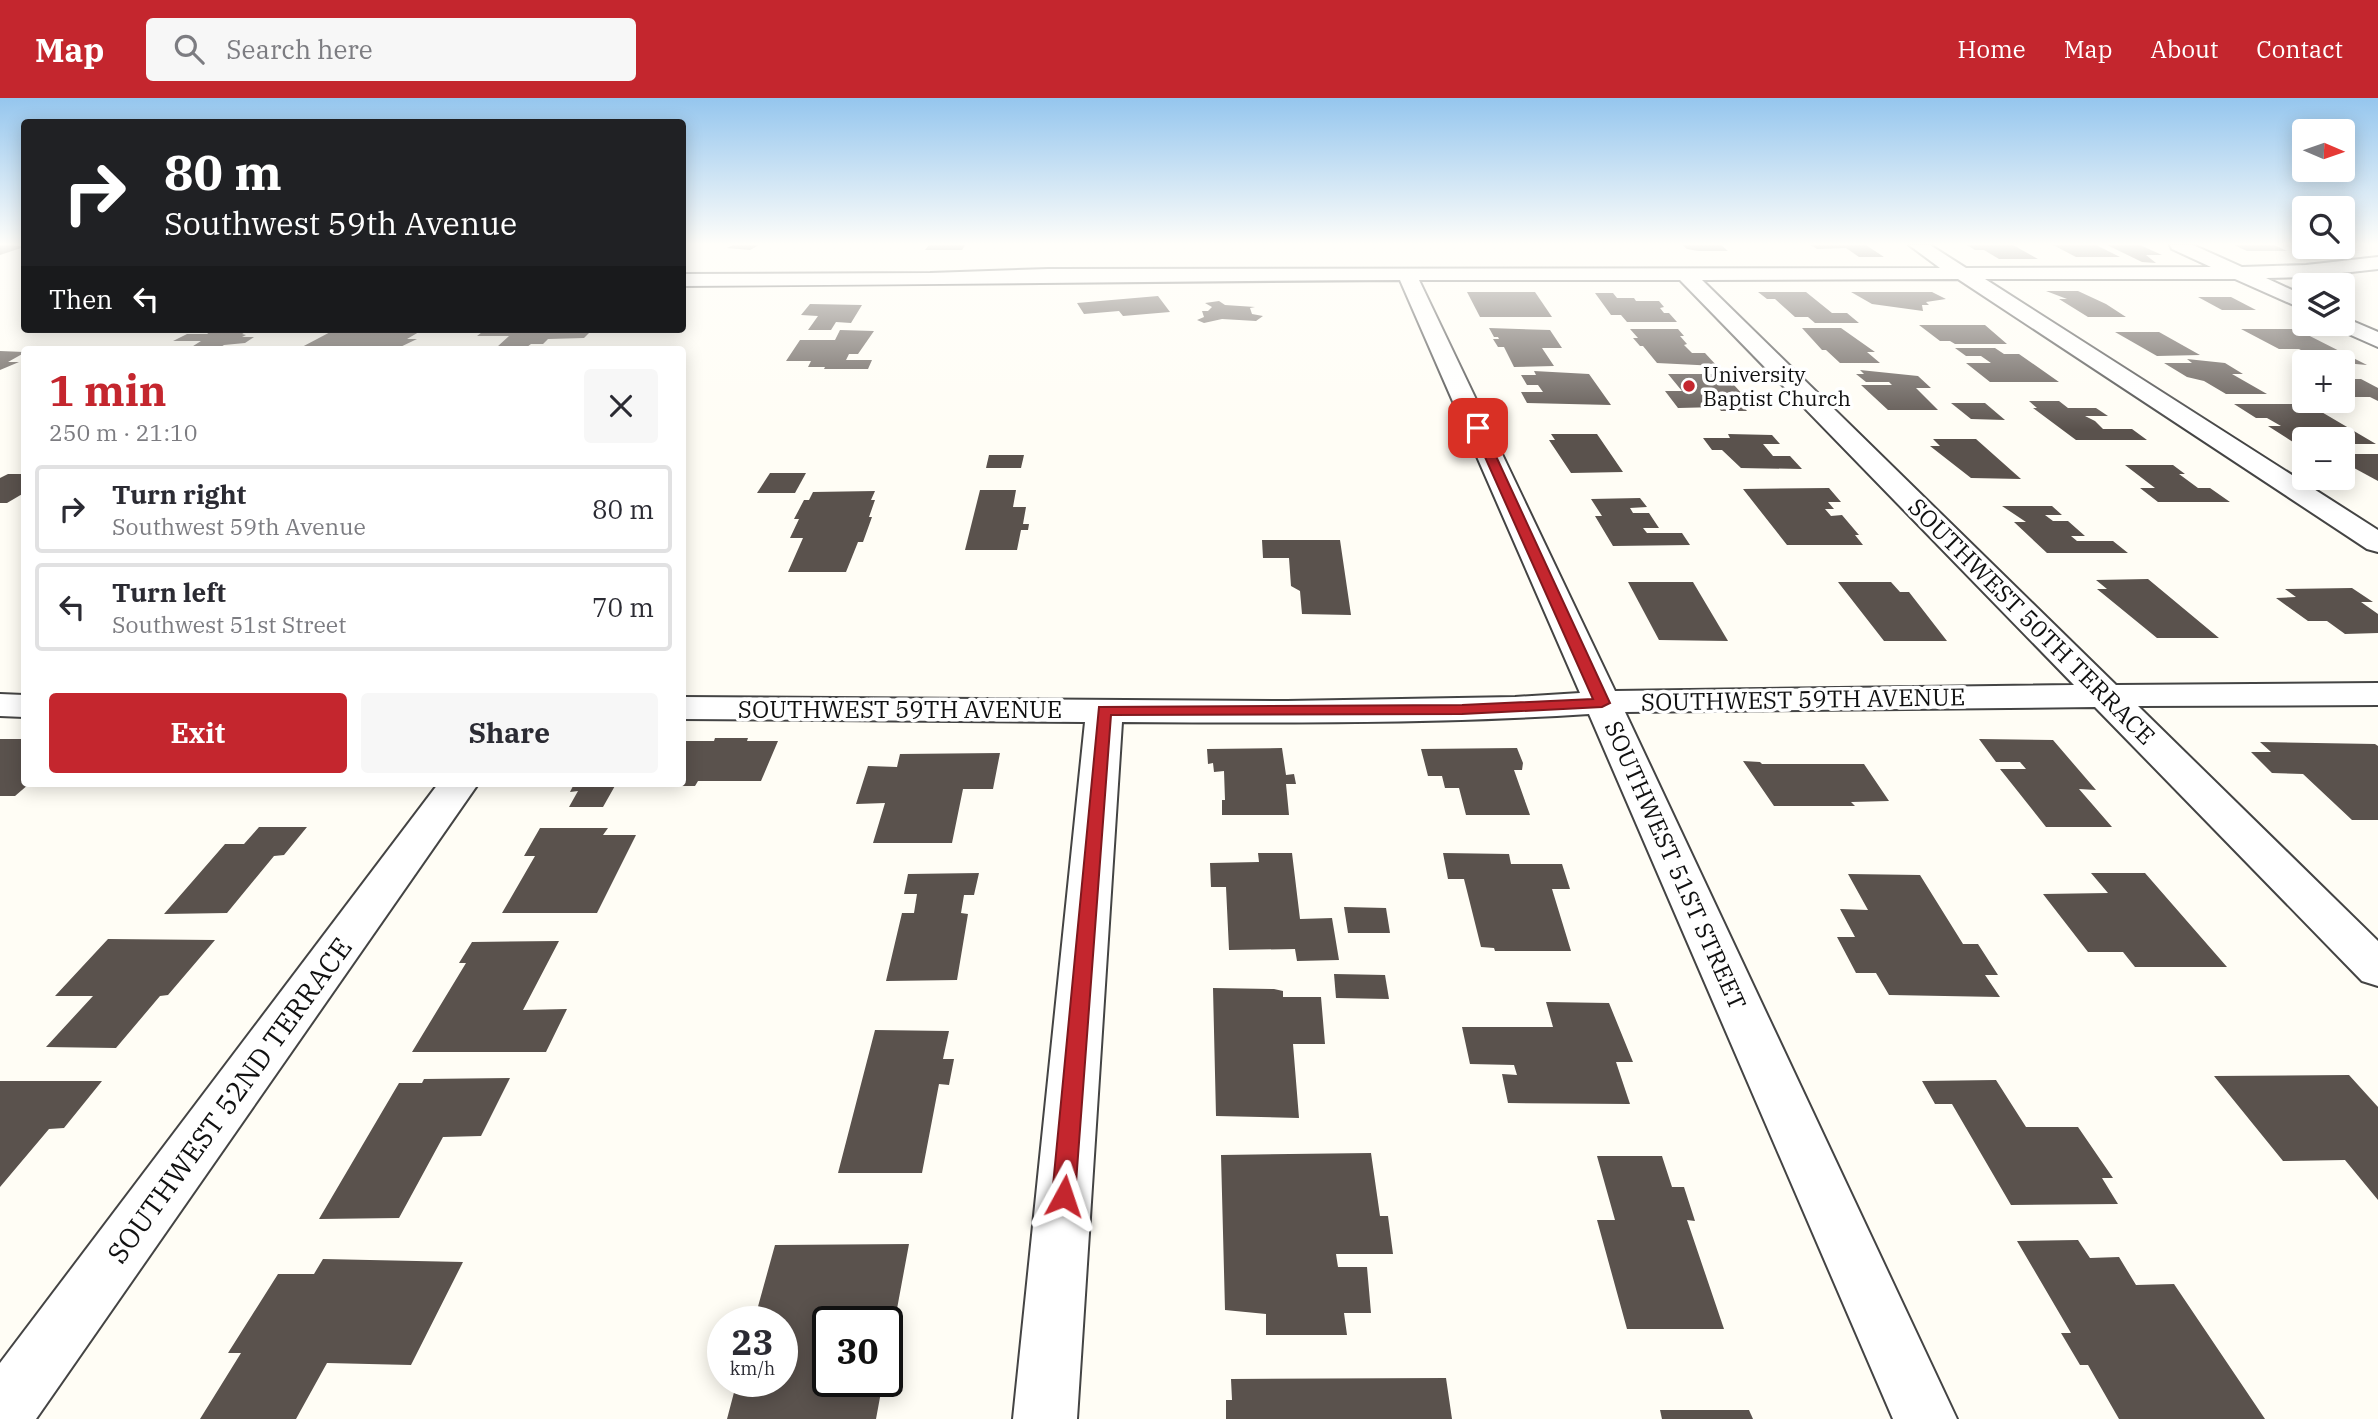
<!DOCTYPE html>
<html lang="en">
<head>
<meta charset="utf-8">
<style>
  :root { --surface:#fff; --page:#f7f7f7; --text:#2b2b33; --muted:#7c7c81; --line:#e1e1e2; --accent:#c4262e }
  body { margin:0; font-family:"IBM Plex Serif",serif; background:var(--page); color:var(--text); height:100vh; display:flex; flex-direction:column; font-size:26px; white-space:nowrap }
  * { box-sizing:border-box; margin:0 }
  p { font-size:23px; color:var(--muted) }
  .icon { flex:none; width:38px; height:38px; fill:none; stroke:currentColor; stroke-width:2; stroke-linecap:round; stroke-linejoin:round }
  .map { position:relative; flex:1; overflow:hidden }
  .drawer { position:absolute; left:21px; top:248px; width:665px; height:441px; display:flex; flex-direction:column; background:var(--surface); border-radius:7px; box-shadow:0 4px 18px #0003 }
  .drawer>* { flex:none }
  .hud { position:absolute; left:21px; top:21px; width:665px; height:214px; border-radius:7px; box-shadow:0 4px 18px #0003; background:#202124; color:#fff; overflow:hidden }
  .needle { width:46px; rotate:92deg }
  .tools { position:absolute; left:2292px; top:21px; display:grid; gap:14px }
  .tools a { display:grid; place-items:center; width:63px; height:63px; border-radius:7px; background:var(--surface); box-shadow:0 4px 18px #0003; font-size:35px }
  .speed { position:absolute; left:707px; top:1208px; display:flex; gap:14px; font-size:35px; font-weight:700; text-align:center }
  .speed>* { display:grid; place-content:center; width:91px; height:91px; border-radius:50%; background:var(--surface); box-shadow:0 4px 18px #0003; line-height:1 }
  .speed small { font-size:18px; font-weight:400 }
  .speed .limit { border:4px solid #111; border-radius:10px; background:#fff; color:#111 }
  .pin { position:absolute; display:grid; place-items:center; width:60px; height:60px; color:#fff; margin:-30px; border-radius:14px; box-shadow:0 4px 10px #0006 }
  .me { position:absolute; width:77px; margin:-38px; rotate:5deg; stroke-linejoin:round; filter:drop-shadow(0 0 5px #0008) }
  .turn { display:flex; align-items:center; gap:24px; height:147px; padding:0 28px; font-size:32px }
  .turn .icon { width:91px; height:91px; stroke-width:2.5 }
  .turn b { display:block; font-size:49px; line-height:60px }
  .then { display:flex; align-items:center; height:66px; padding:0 28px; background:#0003; gap:14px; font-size:26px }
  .round { display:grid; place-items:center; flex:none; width:74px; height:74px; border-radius:7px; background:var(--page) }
  .summary { display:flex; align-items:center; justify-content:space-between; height:119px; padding:0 28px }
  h1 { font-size:42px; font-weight:800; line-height:52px; color:var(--accent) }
  .cta { display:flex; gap:14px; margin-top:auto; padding:14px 28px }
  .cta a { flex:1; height:80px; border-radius:7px; background:var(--accent); color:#fff; font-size:28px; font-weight:800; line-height:80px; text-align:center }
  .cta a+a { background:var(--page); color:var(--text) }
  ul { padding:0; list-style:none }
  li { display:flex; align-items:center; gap:21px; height:88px; margin:0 14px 10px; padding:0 14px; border:4px solid var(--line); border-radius:7px }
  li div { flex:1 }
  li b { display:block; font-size:26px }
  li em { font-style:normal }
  header { display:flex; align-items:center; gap:42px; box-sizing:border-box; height:98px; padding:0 35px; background:var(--accent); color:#fff }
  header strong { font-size:33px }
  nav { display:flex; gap:38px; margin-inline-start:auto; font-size:24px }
  .search { width:490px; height:63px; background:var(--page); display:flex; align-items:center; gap:18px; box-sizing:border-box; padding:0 24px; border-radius:7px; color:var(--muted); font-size:26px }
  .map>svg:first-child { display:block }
  .building { fill:#5a524d }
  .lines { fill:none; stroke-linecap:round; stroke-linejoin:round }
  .street-casing { stroke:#444; stroke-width:4 }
  .street { fill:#fff; fill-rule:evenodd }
  .route { fill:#c4262e; stroke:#7f191e; stroke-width:2 }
  .poi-dot { fill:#c4262e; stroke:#fff; stroke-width:2.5 }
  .labels { text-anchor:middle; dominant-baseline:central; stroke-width:7; stroke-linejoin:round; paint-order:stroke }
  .far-poi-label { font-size:21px; fill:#111; stroke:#fff; text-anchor:start }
  .street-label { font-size:24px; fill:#111; stroke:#fff }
  .near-street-label { font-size:28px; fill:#111; stroke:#fff }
</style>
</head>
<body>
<header>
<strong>Map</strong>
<div class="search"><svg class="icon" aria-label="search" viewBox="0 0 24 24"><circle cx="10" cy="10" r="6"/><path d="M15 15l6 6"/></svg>Search here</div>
<nav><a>Home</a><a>Map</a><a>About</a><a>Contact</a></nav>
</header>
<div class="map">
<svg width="2378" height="1321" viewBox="0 0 2378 1321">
  <rect width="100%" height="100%" fill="#fffdf5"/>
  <g class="building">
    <polygon points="0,147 24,148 24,149 0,157"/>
    <polygon points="733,147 759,147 750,152 727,150"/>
    <polygon points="929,147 965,147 962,152 925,152"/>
    <polygon points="1682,147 1721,147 1728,153 1698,153 1687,151"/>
    <polygon points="1811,147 1866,147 1884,159 1859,159 1846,150 1817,151"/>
    <polygon points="1967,147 2013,147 2038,161 1999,161 1984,152 1975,152"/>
    <polygon points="2053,147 2096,147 2120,159 2076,159"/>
    <polygon points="2107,147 2140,147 2162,157 2146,157 2156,165 2142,164"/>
    <polygon points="2234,147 2274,147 2287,153 2247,153"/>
    <polygon points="2046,193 2078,193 2106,206 2126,219 2088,219 2059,201 2067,201"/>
    <polygon points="1467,194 1535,194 1552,219 1480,219"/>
    <polygon points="1758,194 1806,194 1832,215 1847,215 1859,225 1815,225 1808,219 1795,219 1775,201 1767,201"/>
    <polygon points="1851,194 1932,194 1946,201 1926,204 1929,207 1922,207 1923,213 1872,206"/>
    <polygon points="1595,195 1613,195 1617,200 1634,200 1636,203 1659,203 1664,209 1660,210 1664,215 1669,215 1677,224 1627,224 1621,217 1611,217"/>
    <polygon points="1158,198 1170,214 1123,218 1119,213 1084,216 1077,205"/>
    <polygon points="2198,199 2231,199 2256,212 2222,212"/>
    <polygon points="1219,203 1225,207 1255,209 1250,210 1252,216 1263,218 1256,223 1222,221 1204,225 1197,222 1204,219 1202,213 1208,213 1212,209 1205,205"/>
    <polygon points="810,206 862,207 851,225 836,224 831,232 808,232 818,218 801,217"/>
    <polygon points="1919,227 1985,227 2007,246 1955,246 1950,243 1940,243"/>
    <polygon points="1489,230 1550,232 1562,250 1542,250 1554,268 1514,269 1504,249 1498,249 1493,241 1499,241 1498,239 1494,239"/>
    <polygon points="1802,230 1841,230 1875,254 1867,254 1880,265 1840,265 1826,252 1822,252"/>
    <polygon points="214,231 251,231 242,236 246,237 242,239 254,239 245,245 224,247 216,252 190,250 201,243 173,243 187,236 207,236"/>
    <polygon points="336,231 424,231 407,241 417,241 394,252 303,252 306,250 300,250"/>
    <polygon points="486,231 562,231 560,233 592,232 584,240 548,241 543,246 531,246 527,249 497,249 509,238 477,238"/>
    <polygon points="1630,231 1678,231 1684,238 1680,238 1687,246 1684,247 1692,255 1705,255 1717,268 1657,265 1643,248 1640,248 1633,240 1638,240"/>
    <polygon points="2241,231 2296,231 2367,267 2322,263 2299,251 2279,251"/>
    <polygon points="840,232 874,233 858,256 849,256 846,262 872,262 868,271 824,271 825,269 808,269 811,263 786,263 800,242 835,242"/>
    <polygon points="2115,234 2159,234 2200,257 2157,258"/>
    <polygon points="1955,250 1995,250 2004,256 2019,256 2059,284 1990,284 1966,265 1991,265 1981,258 1966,258"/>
    <polygon points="0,253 24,254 24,255 8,264 19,264 0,272"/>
    <polygon points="2187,261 2225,265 2243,276 2232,276 2267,296 2226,296 2204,283 2187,279 2164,265 2192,265"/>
    <polygon points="1860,272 1918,278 1931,290 1916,290 1938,312 1888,312 1861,287 1892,287 1889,284 1866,284 1856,276 1864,276"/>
    <polygon points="1534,273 1589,276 1611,307 1527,305 1521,294 1543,294 1538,287 1527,287 1521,277 1536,277"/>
    <polygon points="1668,276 1724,276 1744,298 1734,298 1747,313 1721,313 1718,309 1678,310 1665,293 1682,293"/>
    <polygon points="2343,281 2361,281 2378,290 2378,303 2370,299 2348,299 2343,296"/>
    <polygon points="2029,303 2059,303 2068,310 2096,310 2108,318 2085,318 2095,323 2103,331 2132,331 2147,342 2076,342 2033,310 2037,310"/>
    <polygon points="1951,305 1985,305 2005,322 1971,321"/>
    <polygon points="2234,306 2308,306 2376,346 2343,346 2343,341 2305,341 2305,346 2296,346 2268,328 2281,328 2267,320 2256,320"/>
    <polygon points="1551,336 1597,336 1623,374 1571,375 1549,342 1555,342"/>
    <polygon points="1728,336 1772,337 1780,346 1763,346 1773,358 1790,358 1802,371 1741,370 1722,352 1712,352 1703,340 1730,340"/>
    <polygon points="1933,341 1976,341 2021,381 1971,380 1930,348 1940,348"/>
    <polygon points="2343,356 2378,356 2378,383 2343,364"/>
    <polygon points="989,357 1024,357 1021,370 986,370"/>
    <polygon points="2125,367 2173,367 2185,376 2179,376 2198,390 2210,390 2230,404 2158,404 2140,390 2155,390"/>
    <polygon points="770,375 806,375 795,395 757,395"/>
    <polygon points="8,376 24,376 24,395 7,405 0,405 0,380"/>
    <polygon points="1829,390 1841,404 1828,404 1834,411 1825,411 1831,418 1842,417 1859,437 1855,437 1863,447 1787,447 1743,391"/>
    <polygon points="980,392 1016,392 1013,409 1026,409 1023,426 1029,426 1028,432 1021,432 1017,452 965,452"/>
    <polygon points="875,393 871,402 875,402 869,419 872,419 863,444 858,444 846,474 788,474 803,440 790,440 799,421 794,421 804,402 809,402 813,394"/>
    <polygon points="1640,400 1647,409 1630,410 1633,415 1649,415 1659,430 1643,430 1647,435 1682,435 1690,447 1613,448 1595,418 1602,418 1591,401"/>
    <polygon points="2002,408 2052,408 2062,417 2045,417 2053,423 2068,423 2085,438 2071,438 2077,443 2113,443 2128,455 2047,455 2014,424 2026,424"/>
    <polygon points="1262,442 1340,442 1351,517 1302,516 1300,493 1291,488 1289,460 1263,460"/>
    <polygon points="2148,481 2219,540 2157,540 2097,491 2107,491 2096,482"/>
    <polygon points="1628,484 1693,484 1728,543 1659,542"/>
    <polygon points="1838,484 1891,484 1900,494 1909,494 1947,543 1884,543"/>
    <polygon points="2352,490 2373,504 2361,504 2378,516 2378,535 2345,536 2327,523 2308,523 2276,500 2296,499 2285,491"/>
    <polygon points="715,640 748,640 747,643 778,643 761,683 698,683 695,688 682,688 682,643 714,643"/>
    <polygon points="0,641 24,641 24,686 29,686 15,698 0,698"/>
    <polygon points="1979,641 2053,642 2096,692 2079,691 2112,729 2046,729 2000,671 2026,671 2020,664 1996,664"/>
    <polygon points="2260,644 2375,646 2378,648 2378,722 2352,722 2303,676 2272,675 2251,654 2271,654"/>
    <polygon points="1282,650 1286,677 1294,676 1296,686 1286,686 1289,717 1222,717 1222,702 1225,702 1224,673 1214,674 1213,665 1208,666 1207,651"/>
    <polygon points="1517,650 1523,665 1522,672 1514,672 1530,717 1466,717 1459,690 1445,690 1442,678 1428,678 1421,651"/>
    <polygon points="1000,655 993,691 963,691 952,745 873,745 885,705 856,706 868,668 897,669 900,656"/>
    <polygon points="1743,663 1760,664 1762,666 1864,666 1889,703 1851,704 1855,708 1774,708"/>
    <polygon points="574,686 616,686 603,709 569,709 578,693 570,694"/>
    <polygon points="259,729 307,729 284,757 274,758 227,815 164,816 225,746 244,746"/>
    <polygon points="540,730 608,730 603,737 636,737 597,815 502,815 535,758 524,758"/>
    <polygon points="1258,755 1292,755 1300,821 1332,820 1339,862 1297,863 1295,851 1229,852 1226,789 1211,789 1210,765 1259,764"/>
    <polygon points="1443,755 1509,756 1511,766 1562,766 1570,791 1552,791 1571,853 1495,853 1494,850 1481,849 1464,781 1448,781"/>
    <polygon points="979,775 974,797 964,797 961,815 968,816 957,882 886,883 902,815 914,815 917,796 904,796 908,776"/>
    <polygon points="2091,775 2145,775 2227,869 2135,869 2123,854 2088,854 2043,796 2108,795"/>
    <polygon points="1848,776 1920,777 1963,846 1978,846 1998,877 1985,877 2000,899 1889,897 1876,875 1856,875 1837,839 1855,839 1840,811 1868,812"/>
    <polygon points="1344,809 1386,810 1390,835 1348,835"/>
    <polygon points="108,841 215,842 168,897 160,898 116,950 46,949 93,898 55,898"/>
    <polygon points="559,843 523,912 567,911 546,954 412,954 466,865 459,865 472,844"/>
    <polygon points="1334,876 1385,877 1389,901 1336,900"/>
    <polygon points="1213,890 1274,891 1283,893 1283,899 1321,899 1325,946 1293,946 1299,1020 1216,1018"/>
    <polygon points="1546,904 1609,905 1633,964 1616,964 1630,1006 1508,1005 1502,976 1517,977 1514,967 1470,966 1462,929 1553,929"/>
    <polygon points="875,932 949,933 943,961 954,961 949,987 939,986 922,1075 838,1075"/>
    <polygon points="2349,977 2378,1009 2378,1102 2345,1062 2283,1063 2214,978"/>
    <polygon points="510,980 481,1038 443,1039 399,1120 319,1121 399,985 422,985 424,981"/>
    <polygon points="1996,982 2026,1029 2078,1029 2113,1080 2102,1080 2118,1106 2011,1107 1952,1006 1935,1006 1922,983"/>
    <polygon points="0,983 102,983 64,1030 49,1031 0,1089"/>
    <polygon points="1371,1055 1380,1118 1388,1118 1393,1156 1336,1156 1338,1169 1367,1169 1371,1215 1344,1215 1347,1237 1266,1237 1266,1216 1225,1212 1221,1057"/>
    <polygon points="1597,1058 1662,1058 1672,1089 1684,1089 1695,1123 1687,1122 1724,1231 1627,1231 1597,1122 1615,1122"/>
    <polygon points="2078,1142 2090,1160 2119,1159 2136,1187 2174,1186 2265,1321 2119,1321 2088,1267 2080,1267 2061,1235 2071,1235 2017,1143"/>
    <polygon points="909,1146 889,1254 887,1223 828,1223 828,1283 883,1283 876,1321 727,1321 737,1283 782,1283 782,1223 754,1223 775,1147"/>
    <polygon points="323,1161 463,1164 411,1267 327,1265 296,1321 200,1321 241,1255 228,1255 278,1176 314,1176"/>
    <polygon points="1446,1280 1452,1321 1226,1321 1226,1302 1232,1302 1231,1281"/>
    <polygon points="1660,1312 1749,1312 1753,1321 1662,1321"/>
  </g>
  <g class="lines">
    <defs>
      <g id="street">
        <path d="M1909 147H1930L1966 170 2211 169 2172 151 2170 147H2193L2242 169 2306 167 2378 159V171L2306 179 2266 180 2305 198V212L2235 181H1985L2378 432V454L2367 451 1958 181 1702 182 2116 587 2378 585V607L2138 608 2378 843V888L2362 883 2095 609 1625 614 1957 1321H1893L1589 616C1434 626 1277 625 1122 624L1077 1321H1013L1085 624 682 621V599L1287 603 1515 599 1580 595 1400 182C1160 183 922 187 682 188V176L930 175 1048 171 1940 170ZM1419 182H1680L2074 587 1615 593Z"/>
        <polygon points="2343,219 2378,234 2378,249 2335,230 2333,226 2343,226"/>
        <polygon points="0,596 24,597 24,619 0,618"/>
        <polygon points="438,686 478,686 36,1321 0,1321 0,1265"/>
      </g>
    </defs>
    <use href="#street" class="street-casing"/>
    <use href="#street" class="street"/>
  </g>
  <linearGradient id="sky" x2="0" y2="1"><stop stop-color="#95c6ee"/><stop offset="0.44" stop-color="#fffefa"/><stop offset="1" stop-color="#fffefa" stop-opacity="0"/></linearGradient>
  <rect width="2378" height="332" fill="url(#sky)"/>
  <polygon class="route" points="1478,327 1483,330 1610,605 1602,609 1462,616 1111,617 1075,1098 1072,1105 1064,1108 1056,1105 1052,1098 1099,609 1462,607 1593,601 1472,330"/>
  <circle class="poi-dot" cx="1689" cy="288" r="7"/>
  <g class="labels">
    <g class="far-poi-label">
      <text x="1703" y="276">University<tspan x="1703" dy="24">Baptist Church</tspan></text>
    </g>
    <g class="street-label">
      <text transform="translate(2032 523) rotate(45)">SOUTHWEST 50TH TERRACE</text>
      <text transform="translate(1803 601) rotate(-1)">SOUTHWEST 59TH AVENUE</text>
      <text x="900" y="611">SOUTHWEST 59TH AVENUE</text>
      <text transform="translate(1676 767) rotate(66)">SOUTHWEST 51ST STREET</text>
    </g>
    <g class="near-street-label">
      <text transform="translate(229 1002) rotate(-54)">SOUTHWEST 52ND TERRACE</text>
    </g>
  </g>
</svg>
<div class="tools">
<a><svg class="needle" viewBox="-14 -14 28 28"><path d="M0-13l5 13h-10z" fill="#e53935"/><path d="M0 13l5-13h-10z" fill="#7c7c81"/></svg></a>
<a><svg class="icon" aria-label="search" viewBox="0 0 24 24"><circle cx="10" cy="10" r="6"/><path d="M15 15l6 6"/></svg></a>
<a><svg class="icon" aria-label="layers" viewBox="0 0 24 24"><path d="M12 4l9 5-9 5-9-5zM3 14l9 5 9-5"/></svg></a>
<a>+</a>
<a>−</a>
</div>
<div class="speed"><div>23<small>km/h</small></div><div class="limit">30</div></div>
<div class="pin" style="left:1478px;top:330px;background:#d93025"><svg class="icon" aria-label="arrive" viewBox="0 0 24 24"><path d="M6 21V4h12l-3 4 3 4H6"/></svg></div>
<svg class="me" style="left:1064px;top:1098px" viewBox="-20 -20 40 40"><path d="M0-17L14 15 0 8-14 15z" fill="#c4262e" stroke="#fff" stroke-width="4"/></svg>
<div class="hud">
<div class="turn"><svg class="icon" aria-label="right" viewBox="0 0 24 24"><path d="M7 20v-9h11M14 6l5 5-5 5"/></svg><div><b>80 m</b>Southwest 59th Avenue</div></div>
<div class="then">Then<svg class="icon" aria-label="left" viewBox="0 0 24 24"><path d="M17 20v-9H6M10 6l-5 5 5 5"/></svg></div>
</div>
<section class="drawer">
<div class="summary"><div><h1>1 min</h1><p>250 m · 21:10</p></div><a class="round"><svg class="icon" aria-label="close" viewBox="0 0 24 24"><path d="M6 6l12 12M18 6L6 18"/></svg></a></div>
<ul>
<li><svg class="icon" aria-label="right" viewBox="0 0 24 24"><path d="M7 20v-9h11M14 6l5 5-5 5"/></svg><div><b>Turn right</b><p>Southwest 59th Avenue</p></div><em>80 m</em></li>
<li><svg class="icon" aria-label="left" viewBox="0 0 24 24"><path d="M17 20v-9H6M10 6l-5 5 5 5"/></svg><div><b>Turn left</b><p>Southwest 51st Street</p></div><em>70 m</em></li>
</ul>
<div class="cta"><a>Exit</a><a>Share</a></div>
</section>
</div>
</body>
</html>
